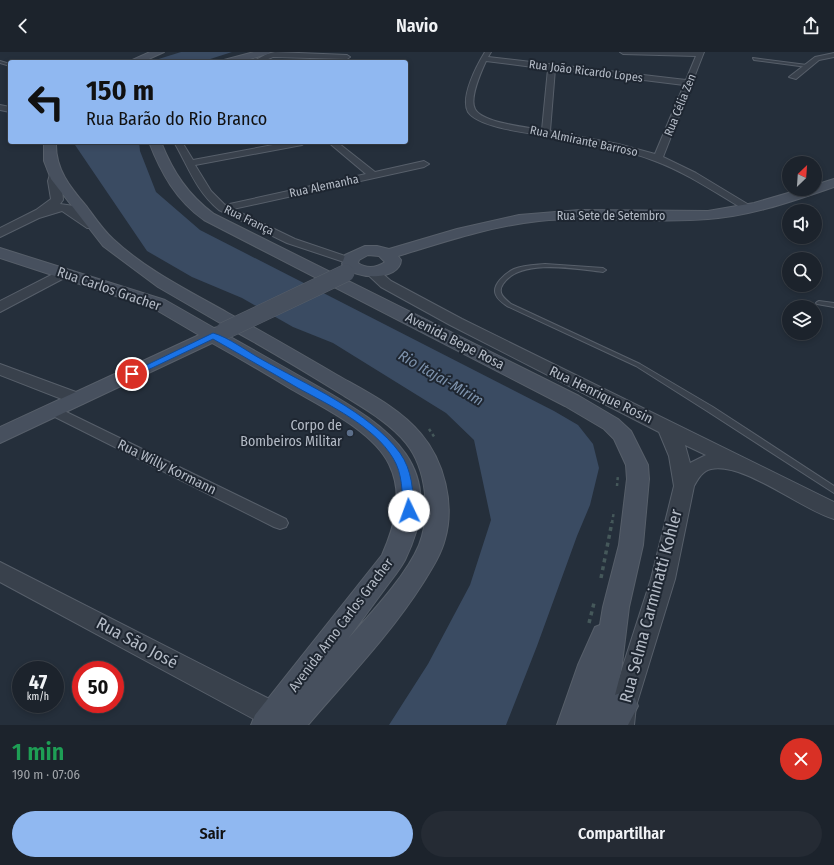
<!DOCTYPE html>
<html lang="pt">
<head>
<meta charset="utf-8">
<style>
  :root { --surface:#1c232c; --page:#252b34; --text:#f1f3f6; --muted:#a0a4a9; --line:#3a4048; --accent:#90b8f1 }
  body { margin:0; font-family:"Fira Sans Condensed",sans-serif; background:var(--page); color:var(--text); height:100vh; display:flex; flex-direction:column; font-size:15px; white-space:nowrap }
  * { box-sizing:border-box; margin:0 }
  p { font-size:13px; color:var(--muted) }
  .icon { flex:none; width:22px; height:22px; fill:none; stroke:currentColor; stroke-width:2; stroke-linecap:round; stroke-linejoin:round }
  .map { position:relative; height:673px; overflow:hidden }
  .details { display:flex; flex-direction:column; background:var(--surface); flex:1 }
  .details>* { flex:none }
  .guide { position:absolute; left:8px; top:8px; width:400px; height:84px; border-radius:4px; box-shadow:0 2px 6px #0003,0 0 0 1px var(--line); background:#90b8f1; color:#111; overflow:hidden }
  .needle { width:26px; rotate:25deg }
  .tools { position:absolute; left:782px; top:104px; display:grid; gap:8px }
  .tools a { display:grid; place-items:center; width:40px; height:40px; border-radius:50%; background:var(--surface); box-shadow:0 2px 6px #0003,0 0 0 1px var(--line); font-size:20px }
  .speed { position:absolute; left:12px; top:609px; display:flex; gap:8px; font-size:20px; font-weight:700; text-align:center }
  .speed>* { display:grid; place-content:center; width:52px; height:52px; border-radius:50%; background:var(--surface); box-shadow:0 2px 6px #0003,0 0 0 1px var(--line); line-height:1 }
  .speed small { font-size:10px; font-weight:400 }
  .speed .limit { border:6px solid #d22; background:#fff; color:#111 }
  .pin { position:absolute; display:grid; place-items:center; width:34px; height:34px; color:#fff; margin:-17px; border:2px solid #fff; border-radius:50%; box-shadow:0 1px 4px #0007 }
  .me { position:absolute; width:44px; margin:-22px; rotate:357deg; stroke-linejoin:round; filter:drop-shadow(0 0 3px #0008) }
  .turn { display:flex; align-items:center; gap:14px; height:84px; padding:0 12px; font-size:18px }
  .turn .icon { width:52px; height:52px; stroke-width:2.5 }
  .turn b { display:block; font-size:28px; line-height:34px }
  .round { display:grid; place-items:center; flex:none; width:42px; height:42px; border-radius:21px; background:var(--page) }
  .overview { display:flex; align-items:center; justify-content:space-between; height:68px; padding:0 12px }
  h1 { font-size:24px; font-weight:600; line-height:30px; color:#1e9e55 }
  .action { display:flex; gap:8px; margin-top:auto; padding:8px 12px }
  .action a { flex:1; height:46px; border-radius:24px; background:var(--accent); color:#111; font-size:16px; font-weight:600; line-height:46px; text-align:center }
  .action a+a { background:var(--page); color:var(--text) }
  header { display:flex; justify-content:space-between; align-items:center; height:52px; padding:0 12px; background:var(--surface); font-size:18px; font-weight:600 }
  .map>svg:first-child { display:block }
  .water { fill:#3a4b62 }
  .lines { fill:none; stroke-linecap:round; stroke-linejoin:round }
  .service-casing { stroke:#575f6a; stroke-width:2 }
  .minor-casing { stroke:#575f6a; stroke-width:2 }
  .tertiary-casing { stroke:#575f6a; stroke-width:2 }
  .secondary-casing { stroke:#575f6a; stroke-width:2 }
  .path-far1 { stroke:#45585a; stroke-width:2.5; stroke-dasharray:3 3; stroke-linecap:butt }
  .path { stroke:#45585a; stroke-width:3.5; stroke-dasharray:4 4; stroke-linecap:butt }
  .service { fill:#39414c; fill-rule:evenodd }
  .minor { fill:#39414c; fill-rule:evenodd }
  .tertiary { fill:#39414c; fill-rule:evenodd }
  .secondary { fill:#47505e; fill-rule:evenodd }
  .secondary-bridge-casing { stroke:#575f6a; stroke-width:18; stroke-linecap:butt }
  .secondary-bridge { stroke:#47505e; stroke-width:17 }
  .route { fill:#1a73e8; stroke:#114b97 }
  .service-dot { fill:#5c6f8a; stroke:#1e2631; stroke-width:1.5 }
  .labels { text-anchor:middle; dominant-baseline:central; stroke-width:4; stroke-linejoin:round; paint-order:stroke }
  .far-street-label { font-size:12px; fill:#b5bcc7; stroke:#1e2631 }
  .street-label { font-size:14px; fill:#b5bcc7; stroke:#1e2631 }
  .poi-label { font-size:14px; fill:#b5bcc7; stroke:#1e2631; text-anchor:end }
  .water-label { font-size:15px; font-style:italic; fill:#7e93ad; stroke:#1e2631 }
  .near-street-label { font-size:17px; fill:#b5bcc7; stroke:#1e2631 }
</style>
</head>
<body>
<header><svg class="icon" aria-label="back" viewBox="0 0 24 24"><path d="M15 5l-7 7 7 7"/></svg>Navio<svg class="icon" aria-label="share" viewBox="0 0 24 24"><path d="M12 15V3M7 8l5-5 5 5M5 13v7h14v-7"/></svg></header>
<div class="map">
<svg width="834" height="673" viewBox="0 0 834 673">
  <rect width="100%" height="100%" fill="#252f3b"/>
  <g class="water">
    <polygon points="181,0 232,0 201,10 149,10"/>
    <polygon points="73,90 139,90 140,99 156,140 200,178 554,359 578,373 593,392 599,416 590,453 577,484 537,594 506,673 389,673 428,612 470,533 491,468 474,388 446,361 333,291 293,275 242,246 192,225 147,199"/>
  </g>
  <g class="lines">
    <defs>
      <g id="service">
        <polygon points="753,6 807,13 809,14 807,15 754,8"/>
        <polygon points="0,9 10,12 10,14 0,11"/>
        <path d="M545 212 603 216 606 218 603 220C577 217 520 206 503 232 497 241 504 246 511 252L640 312 713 355 834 434V441L707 359 636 314 507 254C503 251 498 248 496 243 491 233 506 221 514 217 524 213 535 213 545 212Z"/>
        <polygon points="819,249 834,251 834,255 817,252 816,251 817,250"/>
      </g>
      <g id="minor">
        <polygon points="275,0 347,3 350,5 347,7 273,5 261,10 252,10 267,2"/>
        <path d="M485 0H491L488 5 686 28 696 4 623 2 620 0H704L663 105 696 121 754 156 749 159 745 158C716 141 687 121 655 109 621 96 584 90 548 84 530 81 479 76 468 60 460 45 477 13 485 0ZM486 9 548 17 542 78C527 75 482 71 475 57 469 46 481 20 486 9ZM555 17 684 33 655 102 618 92 550 79Z"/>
        <polygon points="834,1 834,5 819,8 796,27 789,25 815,5"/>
        <polygon points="0,53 10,55 10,60 0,58"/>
        <path d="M174 90H182L193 108 289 90H306L302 93 195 113 211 139 225 153 366 122 328 90H337L375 120 424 109 429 112 424 115 233 157 295 187 354 207 356 209 354 211 350 212 287 191 219 158C196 139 188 114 174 90Z"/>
        <polygon points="54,354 286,467 288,471 286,475 280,477 274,475 49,362 47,359 49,356"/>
      </g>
      <g id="tertiary">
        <polygon points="55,118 61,122 63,148 60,152 74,154 97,170 99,173 97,176 87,176 62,159 39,166 0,185 0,176 36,158 51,147 48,129 51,119"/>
        <path d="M372 216 377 217 391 229 462 267 834 450V467C800 457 744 410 711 417 702 419 698 427 694 434L675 527 636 654 634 673H606L610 654 651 527 674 434 669 404 659 380 450 273 381 235 365 220 367 217ZM685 393 706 403 690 411Z"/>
        <polygon points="63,217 68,218 70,221 68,224 0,260 0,249"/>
        <polygon points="0,312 84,343 87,347 84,351 78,353 72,351 0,323"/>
        <polygon points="0,510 283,654 287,663 283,672 263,672 0,530"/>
      </g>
      <g id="secondary">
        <polygon points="150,0 164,0 142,10 128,10"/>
        <polygon points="254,0 270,0 268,2 239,10 223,10 224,8"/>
        <path d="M44 90H56C55 117 70 135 87 155 95 166 103 178 113 187 146 218 189 239 228 261 265 281 301 302 337 323 365 339 400 356 421 382 444 409 455 452 445 487 441 503 431 518 423 531 390 583 347 627 308 673H251L255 663 382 503C395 473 404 443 389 412 373 379 322 355 291 337 265 321 239 306 212 291L0 391V375L199 283 153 256 0 206V196L165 248 214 276 222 274 227 275 158 235 103 194 51 127 44 109ZM229 276C267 297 304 319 341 342 363 356 389 370 406 391 427 417 431 463 419 493 406 524 371 561 348 587 360 571 372 554 384 538 391 528 399 519 405 508 450 415 391 376 317 334 287 317 257 300 227 283L231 279Z"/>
        <path d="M149 90H161C173 120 188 143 214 162L579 344 618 367 631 379 648 413 649 427 643 493 629 555 621 620 615 643 623 640 634 644 638 654 628 673H557L578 613 595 575 600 573 603 555 619 493 627 427 626 413 614 387 604 377 565 354 204 168C176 148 161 121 149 90Z"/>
        <path d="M834 127V135C793 149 752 164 708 167 652 172 595 163 539 169 491 174 444 190 398 204L401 208C400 229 354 229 342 212L345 203 365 194H377L389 197 457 177 519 163 580 158 708 159 754 151 802 137H815V133ZM368 203 379 204 385 210C376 216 367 217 358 211L359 208Z"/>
      </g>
    </defs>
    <use href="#service" class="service-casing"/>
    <use href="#minor" class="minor-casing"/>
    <use href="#tertiary" class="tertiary-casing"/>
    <use href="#secondary" class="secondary-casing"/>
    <g class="path-far1">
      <polyline points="429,377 435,386"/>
      <polyline points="617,434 618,423"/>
      <polyline points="612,471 614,459"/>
    </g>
    <g class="path">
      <polyline points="601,526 612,470"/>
      <polyline points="589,571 594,551"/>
    </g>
    <use href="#service" class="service"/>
    <use href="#minor" class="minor"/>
    <use href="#tertiary" class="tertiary"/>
    <use href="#secondary" class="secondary"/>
    <defs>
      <polyline id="secondary-bridge" points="224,279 346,221"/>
    </defs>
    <use href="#secondary-bridge" class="secondary-bridge-casing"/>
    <use href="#secondary-bridge" class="secondary-bridge"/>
  </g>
  <path class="route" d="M213 281C228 285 248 300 261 307 305 332 370 360 400 401 412 418 413 438 414 459L413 462 409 463 403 459C402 441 403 422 393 406 374 374 329 353 298 336 269 319 241 303 213 287L135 324 132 325 128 322Z"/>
  <circle class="service-dot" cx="350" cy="381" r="4"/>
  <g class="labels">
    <g class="far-street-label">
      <text transform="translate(586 19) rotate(7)">Rua João Ricardo Lopes</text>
      <text transform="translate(680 53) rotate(-68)">Rua Célia Zen</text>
      <text transform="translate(584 89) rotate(12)">Rua Almirante Barroso</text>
      <text transform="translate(324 134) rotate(-12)">Rua Alemanha</text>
      <text x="611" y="164">Rua Sete de Setembro</text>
      <text transform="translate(249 168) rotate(26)">Rua França</text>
    </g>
    <g class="street-label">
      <text transform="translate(109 237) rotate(19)">Rua Carlos Gracher</text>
      <text transform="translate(455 289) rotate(27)">Avenida Bepe Rosa</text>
      <text transform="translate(601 343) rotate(26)">Rua Henrique Rosin</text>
      <text transform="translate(167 415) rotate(26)">Rua Willy Kormann</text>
      <text transform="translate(341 573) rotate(-53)">Avenida Arno Carlos Gracher</text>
    </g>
    <g class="poi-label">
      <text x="342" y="373">Corpo de<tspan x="342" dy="16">Bombeiros Militar</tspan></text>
    </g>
    <g class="water-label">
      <text transform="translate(441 326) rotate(30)">Rio Itajaí-Mirim</text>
    </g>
    <g class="near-street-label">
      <text transform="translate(651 554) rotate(-75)">Rua Selma Carminatti Kohler</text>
      <text transform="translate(137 591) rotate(28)">Rua São José</text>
    </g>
  </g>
</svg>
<div class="tools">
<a><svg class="needle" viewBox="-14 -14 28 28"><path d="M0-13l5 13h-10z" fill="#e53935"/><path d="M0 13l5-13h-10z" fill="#a0a4a9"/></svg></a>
<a><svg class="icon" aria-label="sound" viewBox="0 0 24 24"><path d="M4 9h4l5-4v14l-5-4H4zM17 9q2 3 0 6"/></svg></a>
<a><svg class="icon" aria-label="search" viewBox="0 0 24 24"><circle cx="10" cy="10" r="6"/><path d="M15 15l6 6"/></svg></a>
<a><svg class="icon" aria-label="layers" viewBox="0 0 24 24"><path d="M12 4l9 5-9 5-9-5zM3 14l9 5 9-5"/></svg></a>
</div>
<div class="speed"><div>47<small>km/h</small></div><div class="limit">50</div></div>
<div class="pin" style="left:132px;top:322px;background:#d93025"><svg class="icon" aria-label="arrive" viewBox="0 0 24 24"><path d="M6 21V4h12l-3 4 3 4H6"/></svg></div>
<svg class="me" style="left:409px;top:459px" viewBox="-20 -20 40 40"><circle r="19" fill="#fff"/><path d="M0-13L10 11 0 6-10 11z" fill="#1a73e8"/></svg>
<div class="guide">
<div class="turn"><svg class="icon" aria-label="left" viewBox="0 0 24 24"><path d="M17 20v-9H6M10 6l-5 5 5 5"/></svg><div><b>150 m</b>Rua Barão do Rio Branco</div></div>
</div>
</div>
<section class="details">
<div class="overview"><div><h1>1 min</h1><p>190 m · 07:06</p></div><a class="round" style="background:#d93025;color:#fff"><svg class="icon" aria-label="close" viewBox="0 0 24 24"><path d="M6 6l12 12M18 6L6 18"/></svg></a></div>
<div class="action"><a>Sair</a><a>Compartilhar</a></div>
</section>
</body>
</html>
